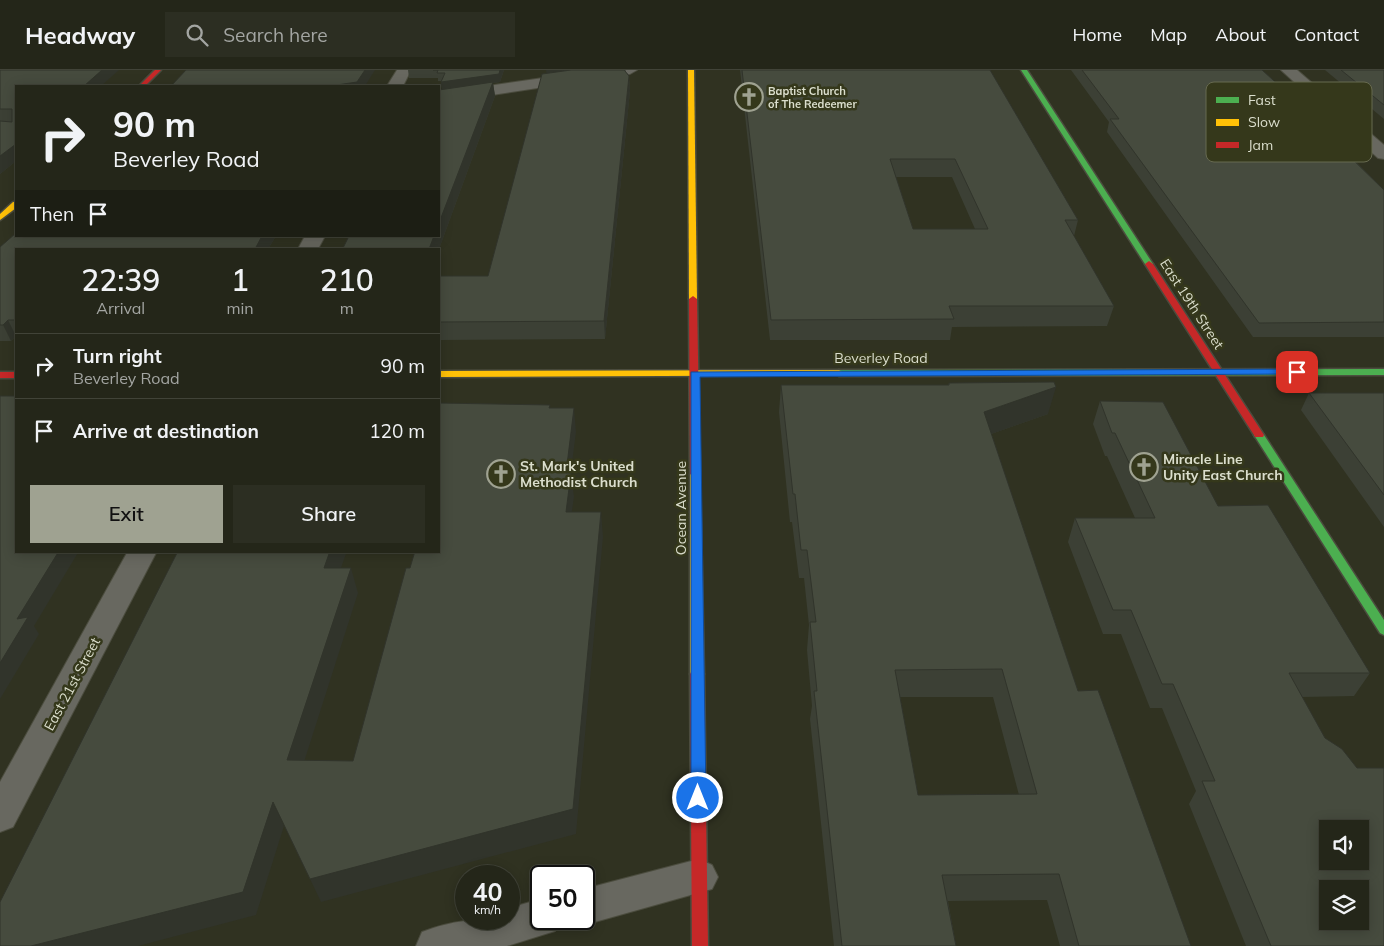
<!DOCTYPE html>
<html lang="en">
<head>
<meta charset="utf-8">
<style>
  :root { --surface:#242619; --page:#2c2e22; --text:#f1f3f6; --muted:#a3a5a2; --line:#414338; --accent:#9fa291 }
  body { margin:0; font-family:Mulish,sans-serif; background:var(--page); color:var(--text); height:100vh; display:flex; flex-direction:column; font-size:19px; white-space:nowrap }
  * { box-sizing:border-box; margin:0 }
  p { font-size:16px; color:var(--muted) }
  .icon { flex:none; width:28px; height:28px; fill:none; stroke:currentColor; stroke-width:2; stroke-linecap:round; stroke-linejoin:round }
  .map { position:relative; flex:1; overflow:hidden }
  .side { position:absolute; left:15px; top:178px; width:425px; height:305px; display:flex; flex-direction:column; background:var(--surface); border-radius:0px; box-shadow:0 2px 12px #0003,0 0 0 1px var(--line) }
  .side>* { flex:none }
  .top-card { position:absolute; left:15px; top:15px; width:425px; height:152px; border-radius:0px; box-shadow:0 2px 12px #0003,0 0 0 1px var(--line); background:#242619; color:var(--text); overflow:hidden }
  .fabs { position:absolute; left:1319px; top:750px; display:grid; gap:10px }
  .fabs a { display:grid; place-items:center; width:50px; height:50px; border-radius:0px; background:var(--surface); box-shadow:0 2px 12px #0003,0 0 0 1px var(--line); font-size:25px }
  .speed { position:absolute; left:455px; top:795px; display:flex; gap:10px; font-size:25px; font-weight:700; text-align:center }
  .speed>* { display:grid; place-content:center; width:65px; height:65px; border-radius:50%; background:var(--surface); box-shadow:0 2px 12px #0003,0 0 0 1px var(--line); line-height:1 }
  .speed small { font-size:12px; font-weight:400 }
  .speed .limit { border:2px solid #111; border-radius:8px; background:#fff; color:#111 }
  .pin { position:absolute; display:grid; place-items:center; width:42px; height:42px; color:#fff; margin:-21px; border-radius:10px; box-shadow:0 2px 8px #0006 }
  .me { position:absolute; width:55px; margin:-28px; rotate:0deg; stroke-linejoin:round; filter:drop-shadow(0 0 4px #0008) }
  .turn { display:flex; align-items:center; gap:18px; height:105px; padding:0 15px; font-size:22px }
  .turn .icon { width:65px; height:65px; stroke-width:2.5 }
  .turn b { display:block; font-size:35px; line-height:42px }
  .then { display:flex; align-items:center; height:48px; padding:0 15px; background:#0003; gap:10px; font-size:19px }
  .eta { display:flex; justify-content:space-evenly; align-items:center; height:85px; text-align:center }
  .eta b { font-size:30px; font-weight:600; line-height:35px }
  .button { display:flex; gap:10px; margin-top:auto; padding:10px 15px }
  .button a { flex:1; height:58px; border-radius:0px; background:var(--accent); color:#111; font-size:20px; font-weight:600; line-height:58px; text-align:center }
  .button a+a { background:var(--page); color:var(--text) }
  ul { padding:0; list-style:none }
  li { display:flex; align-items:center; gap:15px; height:65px; padding:0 15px; border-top:1px solid var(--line) }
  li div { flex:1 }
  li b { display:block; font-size:19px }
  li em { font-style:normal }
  header { display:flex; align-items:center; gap:30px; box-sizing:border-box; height:70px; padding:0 25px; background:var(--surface); border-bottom:1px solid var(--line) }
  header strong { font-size:24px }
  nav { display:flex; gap:28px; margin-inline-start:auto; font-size:18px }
  .search { width:350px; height:45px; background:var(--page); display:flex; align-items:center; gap:12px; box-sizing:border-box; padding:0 18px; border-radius:0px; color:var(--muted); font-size:19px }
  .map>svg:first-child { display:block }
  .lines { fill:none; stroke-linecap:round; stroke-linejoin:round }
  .street-casing { stroke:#4b4c3e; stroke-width:2 }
  .fast-casing { stroke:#4b4c3e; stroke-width:3 }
  .slow-casing { stroke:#4b4c3e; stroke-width:3 }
  .jam-casing { stroke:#4b4c3e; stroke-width:3 }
  .street { fill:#686860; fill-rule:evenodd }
  .fast { fill:#4caf50; fill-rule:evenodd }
  .slow { fill:#ffc107; fill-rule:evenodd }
  .jam { fill:#c62828; fill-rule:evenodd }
  .wall { fill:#3c4035; fill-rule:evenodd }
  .shaded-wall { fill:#31342b }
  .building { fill:#464b3e; stroke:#31342b; fill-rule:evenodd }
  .route { fill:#1a73e8; stroke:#114b97 }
  .labels { text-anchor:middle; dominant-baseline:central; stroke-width:5; stroke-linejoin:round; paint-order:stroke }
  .far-poi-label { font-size:11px; font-weight:bold; fill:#dbdecd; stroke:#35381b; text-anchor:start }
  .street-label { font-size:14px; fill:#dbdecd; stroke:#35381b }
  .poi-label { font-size:14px; font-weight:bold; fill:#dbdecd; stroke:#35381b; text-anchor:start }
  .key { fill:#35381b; stroke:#676a50; stroke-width:1 }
  .key-label { font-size:14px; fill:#dbdecd }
</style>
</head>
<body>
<header>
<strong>Headway</strong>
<div class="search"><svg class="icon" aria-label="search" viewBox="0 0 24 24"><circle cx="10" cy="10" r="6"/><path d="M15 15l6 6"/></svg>Search here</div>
<nav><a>Home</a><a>Map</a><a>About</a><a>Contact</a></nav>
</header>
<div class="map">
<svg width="1384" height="876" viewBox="0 0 1384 876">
  <rect width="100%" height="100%" fill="#303221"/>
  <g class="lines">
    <defs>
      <g id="street">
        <polygon points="397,0 411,0 403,16 387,16"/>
        <polygon points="599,0 637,0 630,4 439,33 439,23"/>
        <polygon points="1281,0 1297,0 1384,75 1384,89 1378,88"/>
        <polygon points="305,166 325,166 318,179 298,179"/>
        <polygon points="128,481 157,481 13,757 0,762 0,712"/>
        <polygon points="699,789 712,795 718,807 712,819 584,855 570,850 584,849 584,819"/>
        <path d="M541 829V849H560L555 861 507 876H416L422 862C453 850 476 849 509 849V838Z"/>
      </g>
      <g id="fast">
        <polygon points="1021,0 1027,0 1153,194 1152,196 1149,197 1145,194"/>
        <polygon points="1384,299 1384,305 839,306 834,303 839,300"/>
        <polygon points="1259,362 1264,365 1384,550 1384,565 1380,563 1254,365"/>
      </g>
      <g id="slow">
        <polygon points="688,0 694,0 697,229 693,232 689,229"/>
        <polygon points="13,132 16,132 16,138 0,150 0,144"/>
        <polygon points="839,300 844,303 842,305 439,307 439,301"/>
        <polygon points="695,400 700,404 704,604 702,608 697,609 692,608 690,604 690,404"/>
      </g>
      <g id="jam">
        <polygon points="155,0 161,0 145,16 139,16"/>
        <polygon points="1149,191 1153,194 1264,365 1263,367 1255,367 1254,365 1145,194"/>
        <polygon points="693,226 697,229 700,404 695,408 690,404 689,229"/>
        <rect x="0" y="302" width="16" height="6"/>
        <polygon points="697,599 702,600 704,604 708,876 692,876 690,604 692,600"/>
      </g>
    </defs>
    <use href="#street" class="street-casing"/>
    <use href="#fast" class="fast-casing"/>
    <use href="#slow" class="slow-casing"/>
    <use href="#jam" class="jam-casing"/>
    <use href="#street" class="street"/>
    <use href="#fast" class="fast"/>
    <use href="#slow" class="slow"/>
    <use href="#jam" class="jam"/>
  </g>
  <g class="wall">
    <polygon points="0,0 16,16 16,91 0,104"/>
    <polygon points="408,0 504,0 500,12 493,13 495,26 439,179 337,179 439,166 442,19 441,11 438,11 438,8 409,8"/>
    <path d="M740 0H990L1078 150 1074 166 1114 236 1107 256 952 257 950 270H770ZM896 107H952L975 159H913Z"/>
    <polygon points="1071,0 1262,0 1348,78 1346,82 1384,120 1384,267 1253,267 1107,62 1109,52"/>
    <polygon points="1325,0 1384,0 1384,49"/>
    <polygon points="627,3 629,6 630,21 605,269 439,270 439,206 488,206"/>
    <polygon points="16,166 276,166 268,179 16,179 16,266 11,271 0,271 0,177"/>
    <path d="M949 313 1048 344 991 364 1078 621 1191 876H1060L1047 830 948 831 956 876H834L810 649 812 636 807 580 809 555 804 508H799L792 452H790L779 342 781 315H948ZM900 627H993L1019 725H918Z"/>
    <polygon points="1309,323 1384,323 1384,457 1301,340"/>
    <polygon points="1100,331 1218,436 1370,603 1354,626 1302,627 1384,876 1246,876 1189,734 1196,721 1162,638 1150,638 1121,564 1103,564 1068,472 1075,448 1135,448 1107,386 1105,386 1093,354"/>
  </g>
  <g class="shaded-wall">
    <polygon points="102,0 119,0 101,16 84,16"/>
    <polygon points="365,0 375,0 365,16 330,16"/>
    <polygon points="500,0 504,0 500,12 493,13 495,26 439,179 429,179 434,166 439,166 442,21 441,12"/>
    <polygon points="546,0 586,0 547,6"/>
    <polygon points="629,6 630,21 605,269 604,251"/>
    <polygon points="16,74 16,91 0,104 0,86"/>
    <polygon points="262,166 276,166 268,179 255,179"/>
    <polygon points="8,250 16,266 11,271 3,255"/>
    <polygon points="1056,317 1048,344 977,369 984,342"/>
    <polygon points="574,338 576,362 570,409 571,403 574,427 568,467 566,442 566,403"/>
    <polygon points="601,442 603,467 576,764 321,832 310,809"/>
    <polygon points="59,481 79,481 34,556 39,564 0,629 0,593 17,549"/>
    <polygon points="330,481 347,481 332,523 324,498"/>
    <polygon points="351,498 358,523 297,714 287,690"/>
    <polygon points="273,732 284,756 256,845 138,876 31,876"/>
  </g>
  <g class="building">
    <polygon points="0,0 102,0 84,16 16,16 16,74 0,86 0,51 12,52 12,39 0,39"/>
    <polygon points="186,0 365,0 357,12 330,16 171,16"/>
    <polygon points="433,0 500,0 499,4 441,12 445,3 437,3 438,0"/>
    <polygon points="571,0 625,0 625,1 629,6 604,251 439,252 439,206 488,206 542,4"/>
    <path d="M742 0H990L1078 150H1065L1114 236H949L954 249 771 250ZM890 89H955L988 159H913Z"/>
    <polygon points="1082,0 1262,0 1348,78 1341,78 1384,120 1384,252 1259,253 1110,49 1119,49"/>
    <polygon points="1341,0 1384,0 1384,35"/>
    <polygon points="493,12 439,153 439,20"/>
    <polygon points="16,163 16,166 262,166 255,179 16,179 16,250 8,250 3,255 0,255 0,177"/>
    <polygon points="349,166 434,166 429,179 337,179 338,178 343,178"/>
    <path d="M1054 312 1056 317 984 342 1078 621 1098 620 1191 876H1079L1059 804 942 805 956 876H842L814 621H817L810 552H816L807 480H801L795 424H793L781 315H949V313ZM1002 599 1037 724 918 725 895 600Z"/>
    <polygon points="1309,323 1384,323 1384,425"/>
    <polygon points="0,326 16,326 16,481 59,481 17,549 28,547 0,593"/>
    <path d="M1100 331 1163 332 1218 436 1268 435 1370 603H1289L1325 668 1342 679 1357 698H1384V876H1271L1202 711H1215L1173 614H1162L1131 540H1113L1075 448H1155L1115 363H1112ZM1328 759H1360V791H1328ZM1328 819H1360V851H1328Z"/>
    <polygon points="439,333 550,335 549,338 574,338 566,403 571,403 566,442 601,442 573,739 310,809 273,732 243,822 31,876 0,876 0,832 178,481 330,481 324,498 351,498 287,690 353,691 406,498 410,498 415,481 439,481"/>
  </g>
  <polygon class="route" points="1297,299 1300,300 1300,304 700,307 706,728 704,733 698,735 693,733 691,728 691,302"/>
  <defs>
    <symbol id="church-ring" viewBox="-11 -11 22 22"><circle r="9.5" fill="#35381b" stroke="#9fa291" stroke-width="1.5"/><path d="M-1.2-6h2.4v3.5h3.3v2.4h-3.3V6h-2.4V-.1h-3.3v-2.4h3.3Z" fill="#9fa291"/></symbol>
  </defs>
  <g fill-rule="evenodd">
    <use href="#church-ring" x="733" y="11" width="32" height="32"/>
    <use href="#church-ring" x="1128" y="381" width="32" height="32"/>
    <use href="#church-ring" x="485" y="388" width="32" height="32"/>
  </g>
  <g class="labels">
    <g class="far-poi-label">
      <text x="768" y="21">Baptist Church<tspan x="768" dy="13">of The Redeemer</tspan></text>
    </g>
    <g class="street-label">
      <text transform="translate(1192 234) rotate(57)">East 19th Street</text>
      <text x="881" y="288">Beverley Road</text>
      <text transform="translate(681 438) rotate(-90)">Ocean Avenue</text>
      <text transform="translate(72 614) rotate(-62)">East 21st Street</text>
    </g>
    <g class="poi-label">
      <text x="1163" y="389">Miracle Line<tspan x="1163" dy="16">Unity East Church</tspan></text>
      <text x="520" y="396">St. Mark's United<tspan x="520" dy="16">Methodist Church</tspan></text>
    </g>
  </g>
  <rect x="1206" y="12" width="166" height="80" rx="8" class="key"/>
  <rect x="1216" y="27" width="23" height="6" fill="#4caf50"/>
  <rect x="1216" y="49" width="23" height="7" fill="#ffc107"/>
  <rect x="1216" y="72" width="23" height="6" fill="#c62828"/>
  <g class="key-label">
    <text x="1248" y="35">Fast</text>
    <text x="1248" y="57">Slow</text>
    <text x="1248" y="80">Jam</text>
  </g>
</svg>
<div class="fabs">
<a><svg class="icon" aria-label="sound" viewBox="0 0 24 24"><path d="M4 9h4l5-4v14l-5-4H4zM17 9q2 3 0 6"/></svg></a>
<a><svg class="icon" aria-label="layers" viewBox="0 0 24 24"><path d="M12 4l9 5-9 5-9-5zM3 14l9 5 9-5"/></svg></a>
</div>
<div class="speed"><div>40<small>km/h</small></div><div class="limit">50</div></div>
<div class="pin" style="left:1297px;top:302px;background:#d93025"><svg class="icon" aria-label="arrive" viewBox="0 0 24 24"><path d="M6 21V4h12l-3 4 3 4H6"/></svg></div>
<svg class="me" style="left:698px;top:728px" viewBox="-20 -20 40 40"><circle r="17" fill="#1a73e8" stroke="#fff" stroke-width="3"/><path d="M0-11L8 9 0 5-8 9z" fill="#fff"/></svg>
<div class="top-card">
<div class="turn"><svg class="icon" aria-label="right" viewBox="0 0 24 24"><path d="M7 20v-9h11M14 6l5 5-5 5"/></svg><div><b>90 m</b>Beverley Road</div></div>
<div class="then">Then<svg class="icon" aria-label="arrive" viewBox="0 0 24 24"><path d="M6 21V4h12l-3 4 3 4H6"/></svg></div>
</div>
<section class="side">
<div class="eta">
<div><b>22:39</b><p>Arrival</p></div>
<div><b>1</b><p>min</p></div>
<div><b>210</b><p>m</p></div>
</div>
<ul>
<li><svg class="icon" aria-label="right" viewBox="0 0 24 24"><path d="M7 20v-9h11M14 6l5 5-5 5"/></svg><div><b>Turn right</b><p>Beverley Road</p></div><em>90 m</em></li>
<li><svg class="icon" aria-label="arrive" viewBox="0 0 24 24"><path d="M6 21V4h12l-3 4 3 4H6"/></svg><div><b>Arrive at destination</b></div><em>120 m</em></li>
</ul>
<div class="button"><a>Exit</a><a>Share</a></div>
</section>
</div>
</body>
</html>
